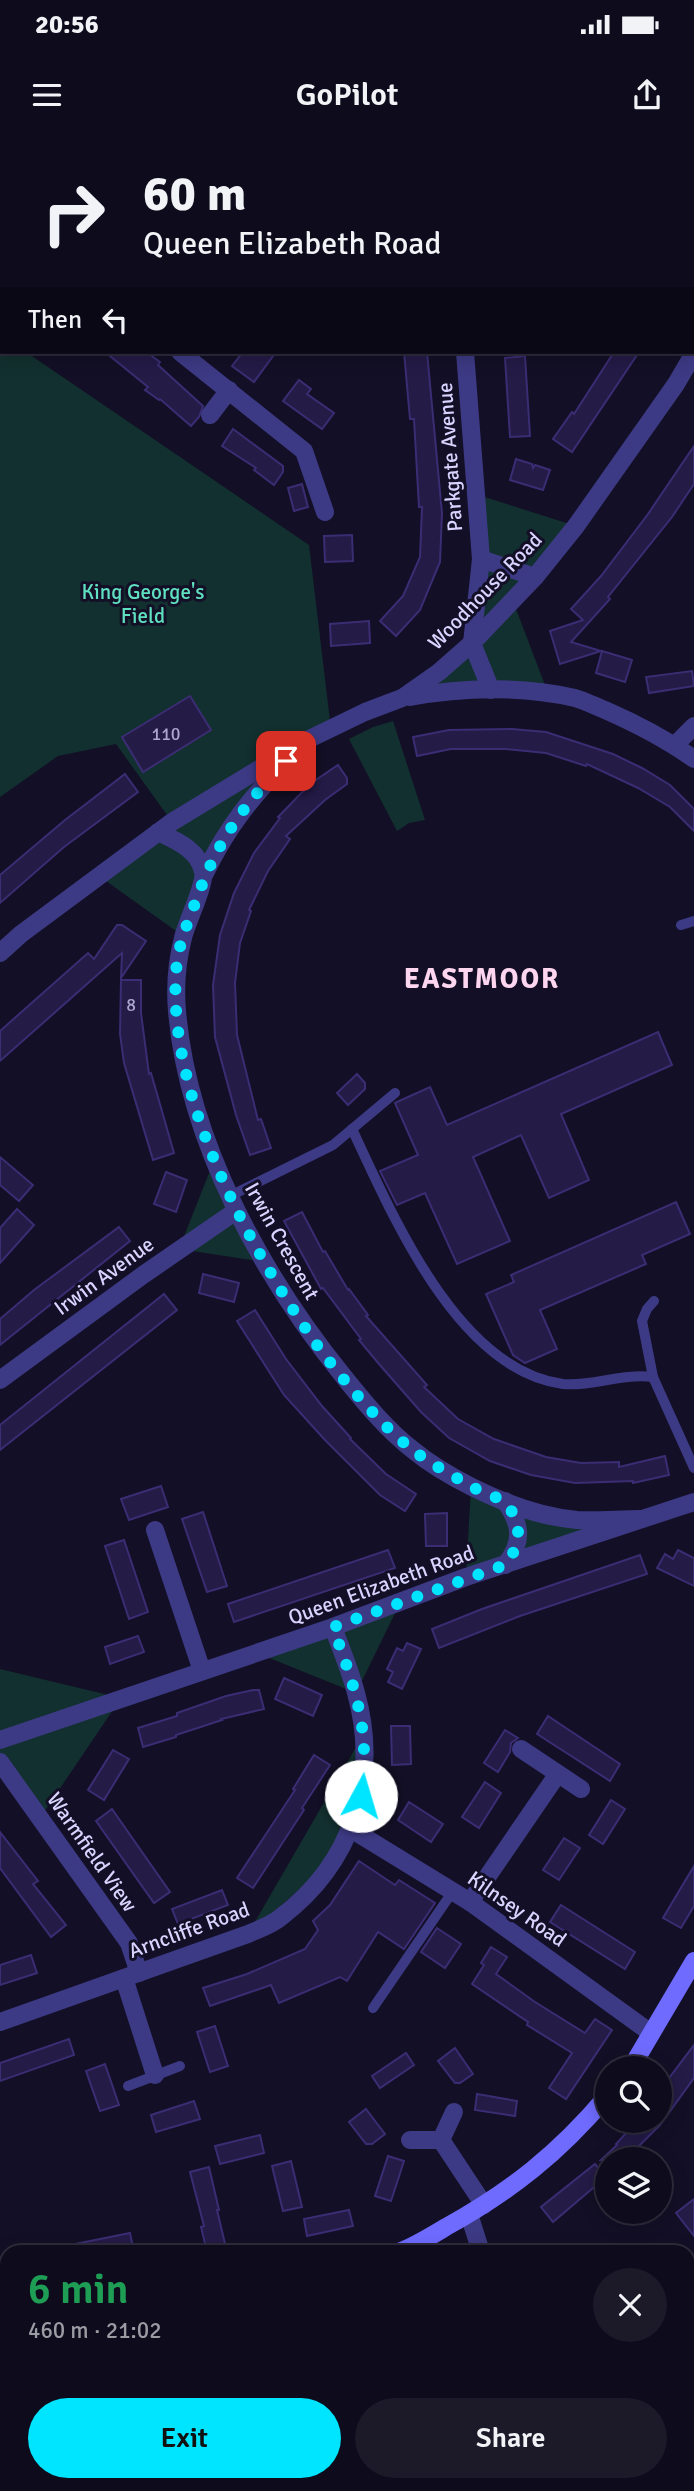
<!DOCTYPE html>
<html lang="en">
<head>
<meta charset="utf-8">
<style>
  :root { --surface:#0e0b1c; --page:#1c1929; --text:#f1f3f6; --muted:#9b9ba3; --line:#2e2b3b; --accent:#00e5ff }
  body { margin:0; font-family:Signika,sans-serif; background:var(--page); color:var(--text); height:100vh; display:flex; flex-direction:column; font-size:26px; white-space:nowrap }
  * { box-sizing:border-box; margin:0 }
  p { font-size:23px; color:var(--muted) }
  .icon { flex:none; width:38px; height:38px; fill:none; stroke:currentColor; stroke-width:2; stroke-linecap:round; stroke-linejoin:round }
  .map { position:relative; flex:1; overflow:hidden }
  .details { position:absolute; left:0px; top:2105px; width:695px; height:247px; display:flex; flex-direction:column; background:var(--surface); border-radius:21px 21px 0 0; box-shadow:0 4px 18px #0003,0 0 0 2px var(--line) }
  .details>* { flex:none }
  .top-card { position:absolute; left:0px; top:0px; width:695px; height:214px; box-shadow:0 4px 18px #0003,0 0 0 2px var(--line); background:#0e0b1c; color:var(--text); overflow:hidden }
  .buttons { position:absolute; left:595px; top:1916px; display:grid; gap:14px }
  .buttons a { display:grid; place-items:center; width:77px; height:77px; border-radius:50%; background:var(--surface); box-shadow:0 4px 18px #0003,0 0 0 2px var(--line); font-size:35px }
  .pin { position:absolute; display:grid; place-items:center; width:60px; height:60px; color:#fff; margin:-30px; border-radius:14px; box-shadow:0 4px 10px #0006 }
  .me { position:absolute; width:77px; margin:-38px; rotate:6deg; stroke-linejoin:round; filter:drop-shadow(0 0 5px #0008) }
  .turn { display:flex; align-items:center; gap:24px; height:147px; padding:0 28px; font-size:32px }
  .turn .icon { width:91px; height:91px; stroke-width:2.5 }
  .turn b { display:block; font-size:49px; line-height:60px }
  .then { display:flex; align-items:center; height:66px; padding:0 28px; background:#0003; gap:14px; font-size:26px }
  .round { display:grid; place-items:center; flex:none; width:74px; height:74px; border-radius:37px; background:var(--page) }
  .headline { display:flex; align-items:center; justify-content:space-between; height:119px; padding:0 28px }
  h1 { font-size:42px; font-weight:600; line-height:52px; color:#1e9e55 }
  .cta { display:flex; gap:14px; margin-top:auto; padding:14px 28px }
  .cta a { flex:1; height:80px; border-radius:42px; background:var(--accent); color:#111; font-size:28px; font-weight:600; line-height:80px; text-align:center }
  .cta a+a { background:var(--page); color:var(--text) }
  .status { display:flex; justify-content:space-between; align-items:center; height:49px; padding:0 35px; background:var(--surface); direction:ltr }
  .status svg { height:19px; fill:currentColor }
  header { display:flex; justify-content:space-between; align-items:center; height:91px; padding:0 28px; background:var(--surface); font-size:32px; font-weight:600 }
  .map>svg:first-child { display:block }
  .green { fill:#12302f }
  .building { fill:#241b47; stroke:#3b2d73; stroke-width:2 }
  .lines { fill:none; stroke-linecap:round; stroke-linejoin:round }
  .lane { stroke:#3d3a85; stroke-width:10 }
  .street { stroke:#3d3a85; stroke-width:18 }
  .secondary { stroke:#6f6bff; stroke-width:18 }
  .route { stroke:#00e5ff; stroke-width:12; stroke-dasharray:0 21.6 }
  .labels { text-anchor:middle; dominant-baseline:central; stroke-width:6; stroke-linejoin:round; paint-order:stroke }
  .number-label { font-size:18px; fill:#aca6d1 }
  .street-label { font-size:21px; fill:#d9d4ff; stroke:#130f26 }
  .park-label { font-size:21px; fill:#5fe0c0; stroke:#130f26 }
  .district-label { font-size:28px; font-weight:bold; letter-spacing:2px; fill:#ffd6f0; stroke:#130f26 }
</style>
</head>
<body>
<div class="status"><b>20:56</b><svg viewBox="0 0 49 12"><path d="M0 12V9h3v3zM5 12V6h3v6zM10 12V3h3v9zM15 12V0h3v12zM26 1h20v11H26zM47 4h2v5h-2z"/></svg></div>
<header><svg class="icon" aria-label="menu" viewBox="0 0 24 24"><path d="M4 6h16M4 12h16M4 18h16"/></svg>GoPilot<svg class="icon" aria-label="share" viewBox="0 0 24 24"><path d="M12 15V3M7 8l5-5 5 5M5 13v7h14v-7"/></svg></header>
<div class="map">
<svg width="694" height="2351" viewBox="0 0 694 2351">
  <rect width="100%" height="100%" fill="#130f26"/>
  <g class="green">
    <polygon points="0,194 2,212 26,212 309,405 331,589 305,601 250,659 183,796 99,736 172,682 116,604 58,616 0,657"/>
    <polygon points="475,354 576,386 513,461 548,553 402,558 472,503"/>
    <polygon points="393,581 425,680 409,683 397,691 349,599 373,587"/>
    <polygon points="215,1018 264,1122 179,1109"/>
    <polygon points="471,1346 534,1372 641,1379 466,1437"/>
    <polygon points="400,1463 356,1553 257,1513"/>
    <polygon points="0,1529 121,1558 40,1678 0,1622"/>
    <polygon points="363,1595 365,1627 336,1718 248,1794"/>
  </g>
  <g class="building">
    <polygon points="105,212 146,212 160,222 158,225 203,266 199,277 191,286 160,259 159,260 145,250 148,247"/>
    <polygon points="243,212 276,212 254,242 232,226"/>
    <polygon points="404,212 427,212 442,373 440,422 420,470 396,496 380,481 403,456 420,417 422,367 419,367 414,279 410,279"/>
    <polygon points="614,212 639,212 572,312 553,299 572,272 574,274"/>
    <polygon points="525,216 530,296 510,297 505,218"/>
    <polygon points="299,240 311,249 307,254 334,273 322,289 283,261"/>
    <polygon points="233,289 283,326 283,332 274,345 254,330 256,328 222,306"/>
    <polygon points="694,306 694,344 672,377 608,457 610,459 571,502 601,511 560,524 550,491 583,480 571,469 601,436 648,374"/>
    <polygon points="516,319 532,324 533,328 535,325 550,330 543,350 510,340"/>
    <polygon points="302,344 308,367 294,371 288,348"/>
    <polygon points="352,395 353,421 325,422 324,396"/>
    <polygon points="369,481 370,503 331,506 330,484"/>
    <polygon points="602,511 632,520 625,542 596,533"/>
    <polygon points="692,531 694,546 649,553 646,537"/>
    <polygon points="190,556 211,590 143,632 122,597"/>
    <polygon points="512,589 546,592 613,614 642,628 670,645 694,669 694,691 670,667 638,648 587,624 586,626 546,613 506,609 451,609 417,616 413,597 449,590"/>
    <polygon points="338,625 347,638 347,644 325,660 286,696 290,699 268,731 249,770 251,771 240,803 235,843 237,895 258,980 261,979 271,1008 250,1015 236,975 215,897 213,845 220,795 234,753 254,713 280,678 278,677 310,644"/>
    <polygon points="125,634 138,652 64,707 0,763 0,735 65,680"/>
    <polygon points="117,785 122,785 146,801 121,838 122,813 0,921 0,891 88,813 94,819"/>
    <polygon points="121,840 141,840 141,873 149,934 151,933 174,1013 153,1020 124,923 120,894"/>
    <polygon points="658,892 672,925 561,974 589,1040 549,1058 521,995 473,1017 510,1101 457,1124 425,1053 397,1065 380,1031 418,1015 395,963 397,962 430,947 447,985"/>
    <polygon points="357,934 365,943 365,949 348,965 337,953"/>
    <polygon points="0,1017 33,1045 19,1061 0,1045"/>
    <polygon points="166,1032 187,1040 176,1072 154,1064"/>
    <polygon points="676,1062 690,1094 642,1115 646,1124 540,1170 557,1209 525,1223 513,1215 486,1154 514,1142 511,1135"/>
    <polygon points="17,1069 34,1085 0,1123 0,1088"/>
    <polygon points="302,1072 323,1112 325,1111 348,1150 349,1149 368,1175 366,1176 427,1245 424,1247 458,1279 494,1299 546,1317 581,1323 619,1322 619,1327 665,1316 669,1335 633,1343 633,1341 575,1343 531,1335 490,1321 449,1298 421,1272 379,1224 359,1200 361,1199 323,1148 321,1149 284,1081"/>
    <polygon points="119,1087 130,1101 0,1205 0,1179 34,1150"/>
    <polygon points="203,1134 239,1143 234,1162 199,1153"/>
    <polygon points="164,1154 177,1170 0,1310 0,1285"/>
    <polygon points="255,1170 286,1219 322,1266 351,1298 350,1299 386,1334 416,1354 405,1371 380,1355 325,1300 284,1255 237,1181"/>
    <polygon points="161,1346 168,1367 129,1380 121,1359"/>
    <polygon points="203,1372 227,1446 207,1452 182,1379"/>
    <polygon points="447,1373 447,1406 426,1406 425,1374"/>
    <polygon points="124,1400 148,1472 129,1479 105,1406"/>
    <polygon points="388,1410 395,1428 234,1482 228,1464"/>
    <polygon points="678,1410 694,1418 694,1446 657,1428 665,1414 673,1419"/>
    <polygon points="640,1415 647,1434 520,1476 439,1508 432,1489 482,1469"/>
    <polygon points="138,1496 144,1512 110,1524 105,1507"/>
    <polygon points="407,1503 421,1509 402,1549 388,1542 393,1532 387,1529 397,1508 403,1511"/>
    <polygon points="284,1538 322,1555 313,1576 275,1559"/>
    <polygon points="253,1550 259,1550 264,1569 221,1579 222,1580 176,1595 176,1597 143,1607 138,1588 177,1576 177,1573 226,1556"/>
    <polygon points="548,1576 620,1624 610,1641 537,1594"/>
    <polygon points="391,1586 410,1586 411,1624 392,1625"/>
    <polygon points="505,1590 518,1598 511,1603 510,1612 498,1632 484,1623"/>
    <polygon points="113,1610 129,1619 104,1660 88,1650"/>
    <polygon points="314,1615 330,1625 302,1668 304,1670 253,1748 237,1738 295,1650 293,1649"/>
    <polygon points="485,1642 501,1653 479,1688 462,1677"/>
    <polygon points="611,1660 625,1669 603,1704 589,1695"/>
    <polygon points="409,1662 443,1684 431,1702 398,1680"/>
    <polygon points="112,1669 170,1752 154,1763 96,1681"/>
    <polygon points="0,1692 38,1741 33,1744 66,1785 51,1797 0,1728"/>
    <polygon points="564,1698 580,1708 559,1740 543,1730"/>
    <polygon points="359,1721 395,1745 399,1740 435,1763 404,1809 378,1792 347,1841 340,1837 279,1863 271,1845 210,1866 203,1848 247,1834 305,1809 318,1790 313,1781 330,1765"/>
    <polygon points="694,1726 694,1766 681,1788 663,1778"/>
    <polygon points="222,1750 228,1765 178,1784 172,1769"/>
    <polygon points="561,1765 635,1812 625,1829 550,1782"/>
    <polygon points="437,1788 461,1804 445,1828 421,1812"/>
    <polygon points="491,1807 507,1817 496,1834 535,1862 585,1893 595,1879 612,1890 566,1959 549,1948 572,1913 527,1885 528,1882 472,1844 484,1825 481,1823"/>
    <polygon points="31,1815 37,1833 0,1845 0,1825"/>
    <polygon points="215,1886 228,1926 210,1932 197,1892"/>
    <polygon points="69,1899 74,1915 0,1941 0,1923"/>
    <polygon points="694,1905 694,1938 660,1985 625,2020 601,2020 617,2005 616,2004 637,1981 660,1981 660,1950"/>
    <polygon points="455,1908 473,1934 460,1943 455,1943 438,1921"/>
    <polygon points="406,1913 414,1925 380,1948 372,1936"/>
    <polygon points="105,1924 119,1965 100,1971 86,1931"/>
    <polygon points="477,1954 517,1961 515,1976 475,1970"/>
    <polygon points="194,1961 200,1979 156,1992 151,1975"/>
    <polygon points="366,1969 385,1994 372,2004 366,2004 349,1982"/>
    <polygon points="260,1995 264,2013 220,2024 215,2006"/>
    <polygon points="388,2016 404,2021 391,2061 375,2056"/>
    <polygon points="291,2021 302,2067 283,2071 272,2026"/>
    <polygon points="595,2024 606,2037 553,2082 541,2067"/>
    <polygon points="209,2027 219,2070 217,2070 227,2112 207,2112 201,2087 204,2086 190,2032"/>
    <polygon points="694,2059 694,2096 676,2073"/>
    <polygon points="349,2070 353,2086 307,2096 304,2079"/>
    <polygon points="130,2093 134,2112 71,2112 70,2105"/>
  </g>
  <g class="lines">
    <g class="lane">
      <polyline points="681,785 694,781"/>
      <path d="M352 989C392 1074 457 1230 563 1244 592 1247 620 1233 653 1237"/>
      <polyline points="230,1056 333,1005 395,953"/>
      <polyline points="654,1161 647,1169 642,1181 653,1237 694,1328"/>
      <polyline points="373,1868 453,1751"/>
      <polyline points="128,1946 180,1926"/>
    </g>
    <g class="street">
      <polyline points="55,0 56,2"/>
      <polyline points="248,0 248,2"/>
      <polyline points="450,0 450,2"/>
      <polyline points="0,97 2,97"/>
      <polyline points="180,212 304,311 325,372"/>
      <polyline points="465,212 481,419 472,503 491,550"/>
      <polyline points="210,275 229,250"/>
      <polyline points="481,419 535,437"/>
      <path d="M410 557C463 547 522 546 575 558 585 561 595 566 605 570 637 584 666 599 694 619"/>
      <polyline points="675,605 694,586"/>
      <path d="M158 692C177 701 199 710 203 732 206 743 186 784 183 798 177 821 175 847 177 871 188 1002 263 1137 344 1237 365 1263 387 1290 413 1310 430 1324 452 1337 472 1347 504 1363 541 1377 577 1380 598 1381 620 1379 641 1379"/>
      <path d="M204 735C228 685 252 657 290 617"/>
      <polyline points="0,813 21,794 172,682 305,601 365,572 402,558 439,532 472,503 535,437 576,386 676,244 694,213"/>
      <polyline points="0,1240 143,1135 236,1071"/>
      <path d="M505 1361C521 1384 524 1402 505 1425"/>
      <polyline points="155,1390 202,1531"/>
      <polyline points="0,1600 333,1487 466,1437 694,1362"/>
      <polyline points="521,1609 581,1649"/>
      <polyline points="0,1622 129,1803 139,1833"/>
      <polyline points="351,1689 470,1762 651,1893"/>
      <polyline points="470,1762 557,1635"/>
      <polyline points="124,1838 155,1935"/>
      <path d="M0 1882 248 1794C259 1789 272 1785 281 1777 352 1723 380 1639 356 1553 350 1530 341 1509 333 1487"/>
      <polyline points="410,2000 441,2000 454,1972"/>
      <polyline points="441,2000 484,2065"/>
      <polyline points="469,2074 481,2112"/>
      <polyline points="688,2211 694,2214"/>
      <polyline points="238,2345 239,2351"/>
      <polyline points="540,2345 542,2351"/>
      <polyline points="144,2351 171,2345"/>
    </g>
    <g class="secondary">
      <polyline points="631,1928 694,1821"/>
      <path d="M399 2112C415 2106 431 2096 446 2087 511 2051 559 2013 607 1956"/>
      <polyline points="0,2212 7,2211"/>
    </g>
  </g>
  <g class="lines">
    <path class="route" d="M286 621C240 670 217 701 194 766 187 784 180 802 177 822 163 944 244 1099 312 1198 335 1231 382 1287 414 1311 431 1324 451 1334 468 1345 483 1353 503 1356 512 1372 523 1391 518 1409 505 1425L333 1487C355 1549 371 1589 361 1656"/>
  </g>
  <g class="labels">
    <g class="number-label">
      <text x="166" y="594">110</text>
      <text x="131" y="865">8</text>
    </g>
    <g class="street-label">
      <text transform="translate(450 317) rotate(-94)">Parkgate Avenue</text>
      <text transform="translate(485 451) rotate(-46)">Woodhouse Road</text>
      <text transform="translate(282 1101) rotate(61)">Irwin Crescent</text>
      <text transform="translate(104 1136) rotate(-36)">Irwin Avenue</text>
      <text transform="translate(381 1445) rotate(-20)">Queen Elizabeth Road</text>
      <text transform="translate(92 1712) rotate(55)">Warmfield View</text>
      <text transform="translate(517 1769) rotate(35)">Kilnsey Road</text>
      <text transform="translate(189 1790) rotate(-20)">Arncliffe Road</text>
    </g>
    <g class="park-label">
      <text x="143" y="452">King George's<tspan x="143" dy="24">Field</tspan></text>
    </g>
    <g class="district-label">
      <text x="482" y="839">EASTMOOR</text>
    </g>
  </g>
</svg>
<div class="buttons">
<a><svg class="icon" aria-label="search" viewBox="0 0 24 24"><circle cx="10" cy="10" r="6"/><path d="M15 15l6 6"/></svg></a>
<a><svg class="icon" aria-label="layers" viewBox="0 0 24 24"><path d="M12 4l9 5-9 5-9-5zM3 14l9 5 9-5"/></svg></a>
</div>
<div class="pin" style="left:286px;top:621px;background:#d93025"><svg class="icon" aria-label="arrive" viewBox="0 0 24 24"><path d="M6 21V4h12l-3 4 3 4H6"/></svg></div>
<svg class="me" style="left:361px;top:1656px" viewBox="-20 -20 40 40"><circle r="19" fill="#fff"/><path d="M0-13L10 11 0 6-10 11z" fill="#00e5ff"/></svg>
<div class="top-card">
<div class="turn"><svg class="icon" aria-label="right" viewBox="0 0 24 24"><path d="M7 20v-9h11M14 6l5 5-5 5"/></svg><div><b>60 m</b>Queen Elizabeth Road</div></div>
<div class="then">Then<svg class="icon" aria-label="left" viewBox="0 0 24 24"><path d="M17 20v-9H6M10 6l-5 5 5 5"/></svg></div>
</div>
<section class="details">
<div class="headline"><div><h1>6 min</h1><p>460 m · 21:02</p></div><a class="round"><svg class="icon" aria-label="close" viewBox="0 0 24 24"><path d="M6 6l12 12M18 6L6 18"/></svg></a></div>
<div class="cta"><a>Exit</a><a>Share</a></div>
</section>
</div>
</body>
</html>
